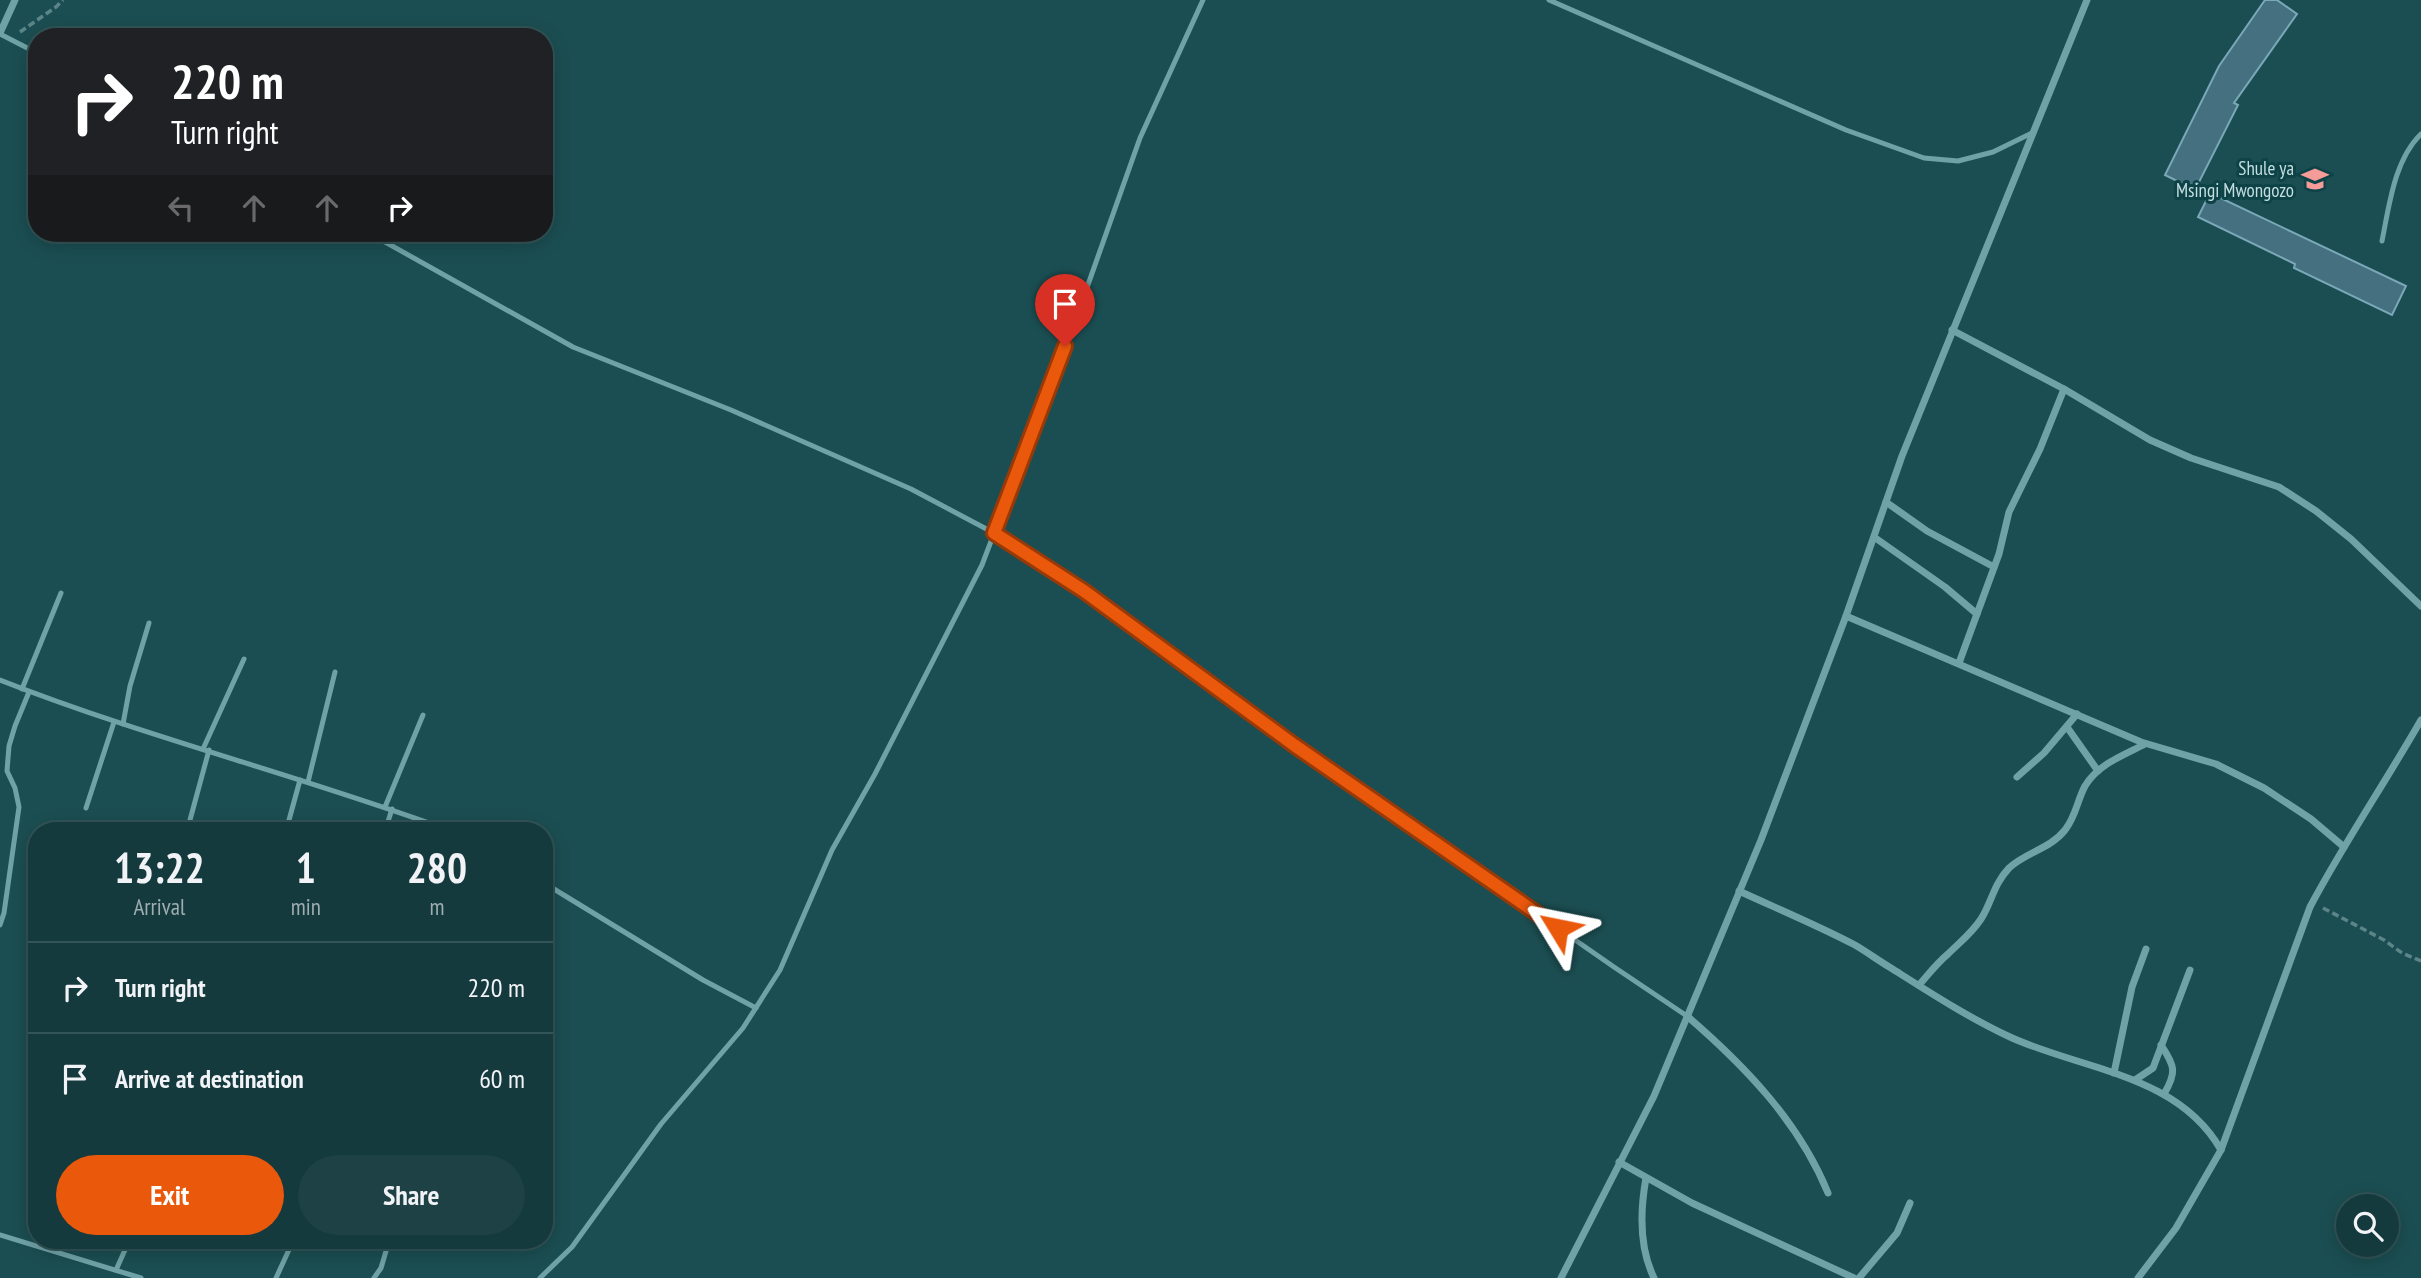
<!DOCTYPE html>
<html lang="en">
<head>
<meta charset="utf-8">
<style>
  :root { --surface:#143a3e; --page:#1d4145; --text:#f1f3f6; --muted:#9dadb0; --line:#335458; --accent:#ea580c }
  body { margin:0; font-family:"PT Sans Narrow",sans-serif; background:var(--page); color:var(--text); height:100vh; display:flex; flex-direction:column; font-size:26px; white-space:nowrap }
  * { box-sizing:border-box; margin:0 }
  p { font-size:23px; color:var(--muted) }
  .icon { flex:none; width:38px; height:38px; fill:none; stroke:currentColor; stroke-width:2; stroke-linecap:round; stroke-linejoin:round }
  .map { position:relative; flex:1; overflow:hidden }
  .side { position:absolute; left:28px; top:822px; width:525px; height:427px; display:flex; flex-direction:column; background:var(--surface); border-radius:28px; box-shadow:0 4px 18px #0003,0 0 0 2px var(--line) }
  .side>* { flex:none }
  .banner { position:absolute; left:28px; top:28px; width:525px; height:214px; border-radius:28px; box-shadow:0 4px 18px #0003,0 0 0 2px var(--line); background:#202124; color:#fff; overflow:hidden }
  .buttons { position:absolute; left:2336px; top:1194px; display:grid; gap:14px }
  .buttons a { display:grid; place-items:center; width:63px; height:63px; border-radius:50%; background:var(--surface); box-shadow:0 4px 18px #0003,0 0 0 2px var(--line); font-size:35px }
  .pin { position:absolute; display:grid; place-items:center; width:60px; height:60px; color:#fff; margin:-72px -30px; border-radius:50% 50% 50% 0; rotate:-45deg; box-shadow:0 0 7px #0007 }
  .pin .icon { rotate:45deg }
  .me { position:absolute; width:77px; margin:-38px; rotate:305deg; stroke-linejoin:round; filter:drop-shadow(0 0 5px #0008) }
  .turn { display:flex; align-items:center; gap:24px; height:147px; padding:0 28px; font-size:32px }
  .turn .icon { width:91px; height:91px; stroke-width:2.5 }
  .turn b { display:block; font-size:49px; line-height:60px }
  .lanes { display:flex; align-items:center; height:66px; padding:0 28px; background:#0003; justify-content:center; gap:35px; direction:ltr }
  .lanes .off { opacity:.35 }
  .eta { display:flex; justify-content:space-evenly; align-items:center; height:119px; text-align:center }
  .eta b { font-size:42px; font-weight:800; line-height:49px }
  .button { display:flex; gap:14px; margin-top:auto; padding:14px 28px }
  .button a { flex:1; height:80px; border-radius:42px; background:var(--accent); color:#fff; font-size:28px; font-weight:800; line-height:80px; text-align:center }
  .button a+a { background:var(--page); color:var(--text) }
  ul { padding:0; list-style:none }
  li { display:flex; align-items:center; gap:21px; height:91px; padding:0 28px; border-top:2px solid var(--line) }
  li div { flex:1 }
  li b { display:block; font-size:26px }
  li em { font-style:normal }
  .map>svg:first-child { display:block }
  .building { fill:#44707f; stroke:#7aa8b8; stroke-width:2 }
  .lines { fill:none; stroke-linecap:round; stroke-linejoin:round }
  .path { stroke:#5c8588; stroke-width:3.5; stroke-dasharray:7 3.5; stroke-linecap:butt }
  .lane { stroke:#6fa2a6; stroke-width:5 }
  .street { stroke:#6fa2a6; stroke-width:7 }
  .route-casing { stroke:#983908; stroke-width:18 }
  .route { stroke:#ea580c; stroke-width:12 }
  .labels { text-anchor:middle; dominant-baseline:central; stroke-width:6; stroke-linejoin:round; paint-order:stroke }
  .poi-label { font-size:19px; fill:#c5dee0; stroke:#0d4347; text-anchor:end }
</style>
</head>
<body>
<div class="map">
<svg width="2421" height="1278" viewBox="0 0 2421 1278">
  <rect width="100%" height="100%" fill="#1b4e52"/>
  <g class="building">
    <polygon points="2265,0 2277,0 2297,14 2234,103 2238,105 2195,190 2165,175 2219,66"/>
    <polygon points="2210,193 2406,286 2392,315 2294,268 2295,264 2198,217"/>
  </g>
  <g class="lines">
    <g class="path">
      <polyline points="20,32 56,7 63,0"/>
      <polyline points="2323,908 2384,940 2402,953 2421,961"/>
    </g>
    <g class="lane">
      <polyline points="1549,0 1846,130 1924,158 1958,161 1993,152 2034,132"/>
      <polyline points="0,34 37,53"/>
      <polyline points="369,233 573,347 731,410 911,489 994,533 1084,591 1294,745 1614,967 1687,1016"/>
      <path d="M2382 241C2389 207 2394 160 2421 134"/>
      <path d="M0 680C148 738 302 776 451 831"/>
      <polyline points="22,689 61,593"/>
      <polyline points="123,724 130,686 149,623"/>
      <polyline points="203,749 244,659"/>
      <polyline points="308,782 335,672"/>
      <polyline points="385,807 423,715"/>
      <polyline points="86,808 114,722"/>
      <polyline points="187,831 209,750"/>
      <polyline points="286,831 300,780"/>
      <polyline points="385,831 392,809"/>
      <polyline points="544,883 703,980 756,1008"/>
      <polyline points="0,925 4,913 19,807 15,788 7,771 9,746 15,726 29,692"/>
      <polyline points="0,1235 141,1278"/>
      <polyline points="116,1270 129,1241"/>
      <polyline points="276,1278 293,1241"/>
      <polyline points="374,1278 381,1268 389,1241"/>
      <polyline points="540,1278 572,1247 661,1124 743,1028 780,970 832,850 875,774 982,565 1084,296 1140,138 1203,0"/>
    </g>
    <g class="street">
      <polyline points="0,33 15,0"/>
      <polyline points="1952,330 2064,389 2150,440 2191,458 2279,487 2316,511 2351,539 2421,606"/>
      <polyline points="1886,502 1927,531 1994,567"/>
      <polyline points="1874,537 1945,587 1977,614"/>
      <polyline points="1846,616 2141,742 2216,764 2264,788 2311,819 2344,847"/>
      <polyline points="1959,663 1999,554 2009,512 2040,449 2064,389"/>
      <polyline points="2067,727 2098,771"/>
      <polyline points="2017,777 2044,753 2077,714"/>
      <path d="M1739 891C1778 909 1817 925 1855 945 1867 952 1879 961 1891 968 1929 992 1969 1018 2010 1037 2082 1070 2178 1074 2221 1150"/>
      <path d="M1919 985C1928 975 1937 963 1948 954 1960 942 1972 933 1981 919 1992 902 1993 885 2009 868 2026 852 2050 849 2065 830 2076 816 2077 801 2085 786 2098 764 2124 755 2145 744"/>
      <path d="M1687 1016C1745 1066 1799 1122 1828 1193"/>
      <path d="M2161 1045C2175 1066 2177 1072 2164 1094"/>
      <polyline points="2114,1073 2132,987 2146,949"/>
      <polyline points="2135,1080 2153,1068 2190,970"/>
      <polyline points="1619,1162 1692,1203 1854,1278"/>
      <path d="M1646 1178C1640 1211 1639 1247 1654 1278"/>
      <polyline points="1561,1278 1654,1096 1761,840 1846,616 1902,456 2087,0"/>
      <polyline points="1859,1278 1897,1233 1910,1203"/>
      <path d="M2138 1278 2176 1228 2221 1150 2310 907C2344 843 2385 783 2421 720"/>
    </g>
  </g>
  <g class="lines">
    <defs>
      <polyline id="route" points="1065,346 994,533 1084,591 1294,745 1558,928"/>
    </defs>
    <use href="#route" class="route-casing"/>
    <use href="#route" class="route"/>
  </g>
  <defs>
    <symbol id="school-bare" viewBox="-9 -9 18 18"><path d="M0-5L7-2L0 1L-7-2ZM-4 1L0 2.5L4 1V4Q0 6-4 4Z" fill="#f59b98" stroke="#0d4347" stroke-width="2.5" paint-order="stroke"/></symbol>
  </defs>
  <g fill-rule="evenodd">
    <use href="#school-bare" x="2296" y="160" width="38" height="38"/>
  </g>
  <g class="labels">
    <g class="poi-label">
      <text x="2294" y="168">Shule ya<tspan x="2294" dy="22">Msingi Mwongozo</tspan></text>
    </g>
  </g>
</svg>
<div class="buttons">
<a><svg class="icon" aria-label="search" viewBox="0 0 24 24"><circle cx="10" cy="10" r="6"/><path d="M15 15l6 6"/></svg></a>
</div>
<div class="pin" style="left:1065px;top:346px;background:#d93025"><svg class="icon" aria-label="arrive" viewBox="0 0 24 24"><path d="M6 21V4h12l-3 4 3 4H6"/></svg></div>
<svg class="me" style="left:1558px;top:928px" viewBox="-20 -20 40 40"><path d="M0-17L14 15 0 8-14 15z" fill="#ea580c" stroke="#fff" stroke-width="4"/></svg>
<div class="banner">
<div class="turn"><svg class="icon" aria-label="right" viewBox="0 0 24 24"><path d="M7 20v-9h11M14 6l5 5-5 5"/></svg><div><b>220 m</b>Turn right</div></div>
<div class="lanes"><svg class="icon off" aria-label="left" viewBox="0 0 24 24"><path d="M17 20v-9H6M10 6l-5 5 5 5"/></svg><svg class="icon off" aria-label="ahead" viewBox="0 0 24 24"><path d="M12 20V5M6 11l6-6 6 6"/></svg><svg class="icon off" aria-label="ahead" viewBox="0 0 24 24"><path d="M12 20V5M6 11l6-6 6 6"/></svg><svg class="icon" aria-label="right" viewBox="0 0 24 24"><path d="M7 20v-9h11M14 6l5 5-5 5"/></svg></div>
</div>
<section class="side">
<div class="eta">
<div><b>13:22</b><p>Arrival</p></div>
<div><b>1</b><p>min</p></div>
<div><b>280</b><p>m</p></div>
</div>
<ul>
<li><svg class="icon" aria-label="right" viewBox="0 0 24 24"><path d="M7 20v-9h11M14 6l5 5-5 5"/></svg><div><b>Turn right</b></div><em>220 m</em></li>
<li><svg class="icon" aria-label="arrive" viewBox="0 0 24 24"><path d="M6 21V4h12l-3 4 3 4H6"/></svg><div><b>Arrive at destination</b></div><em>60 m</em></li>
</ul>
<div class="button"><a>Exit</a><a>Share</a></div>
</section>
</div>
</body>
</html>
